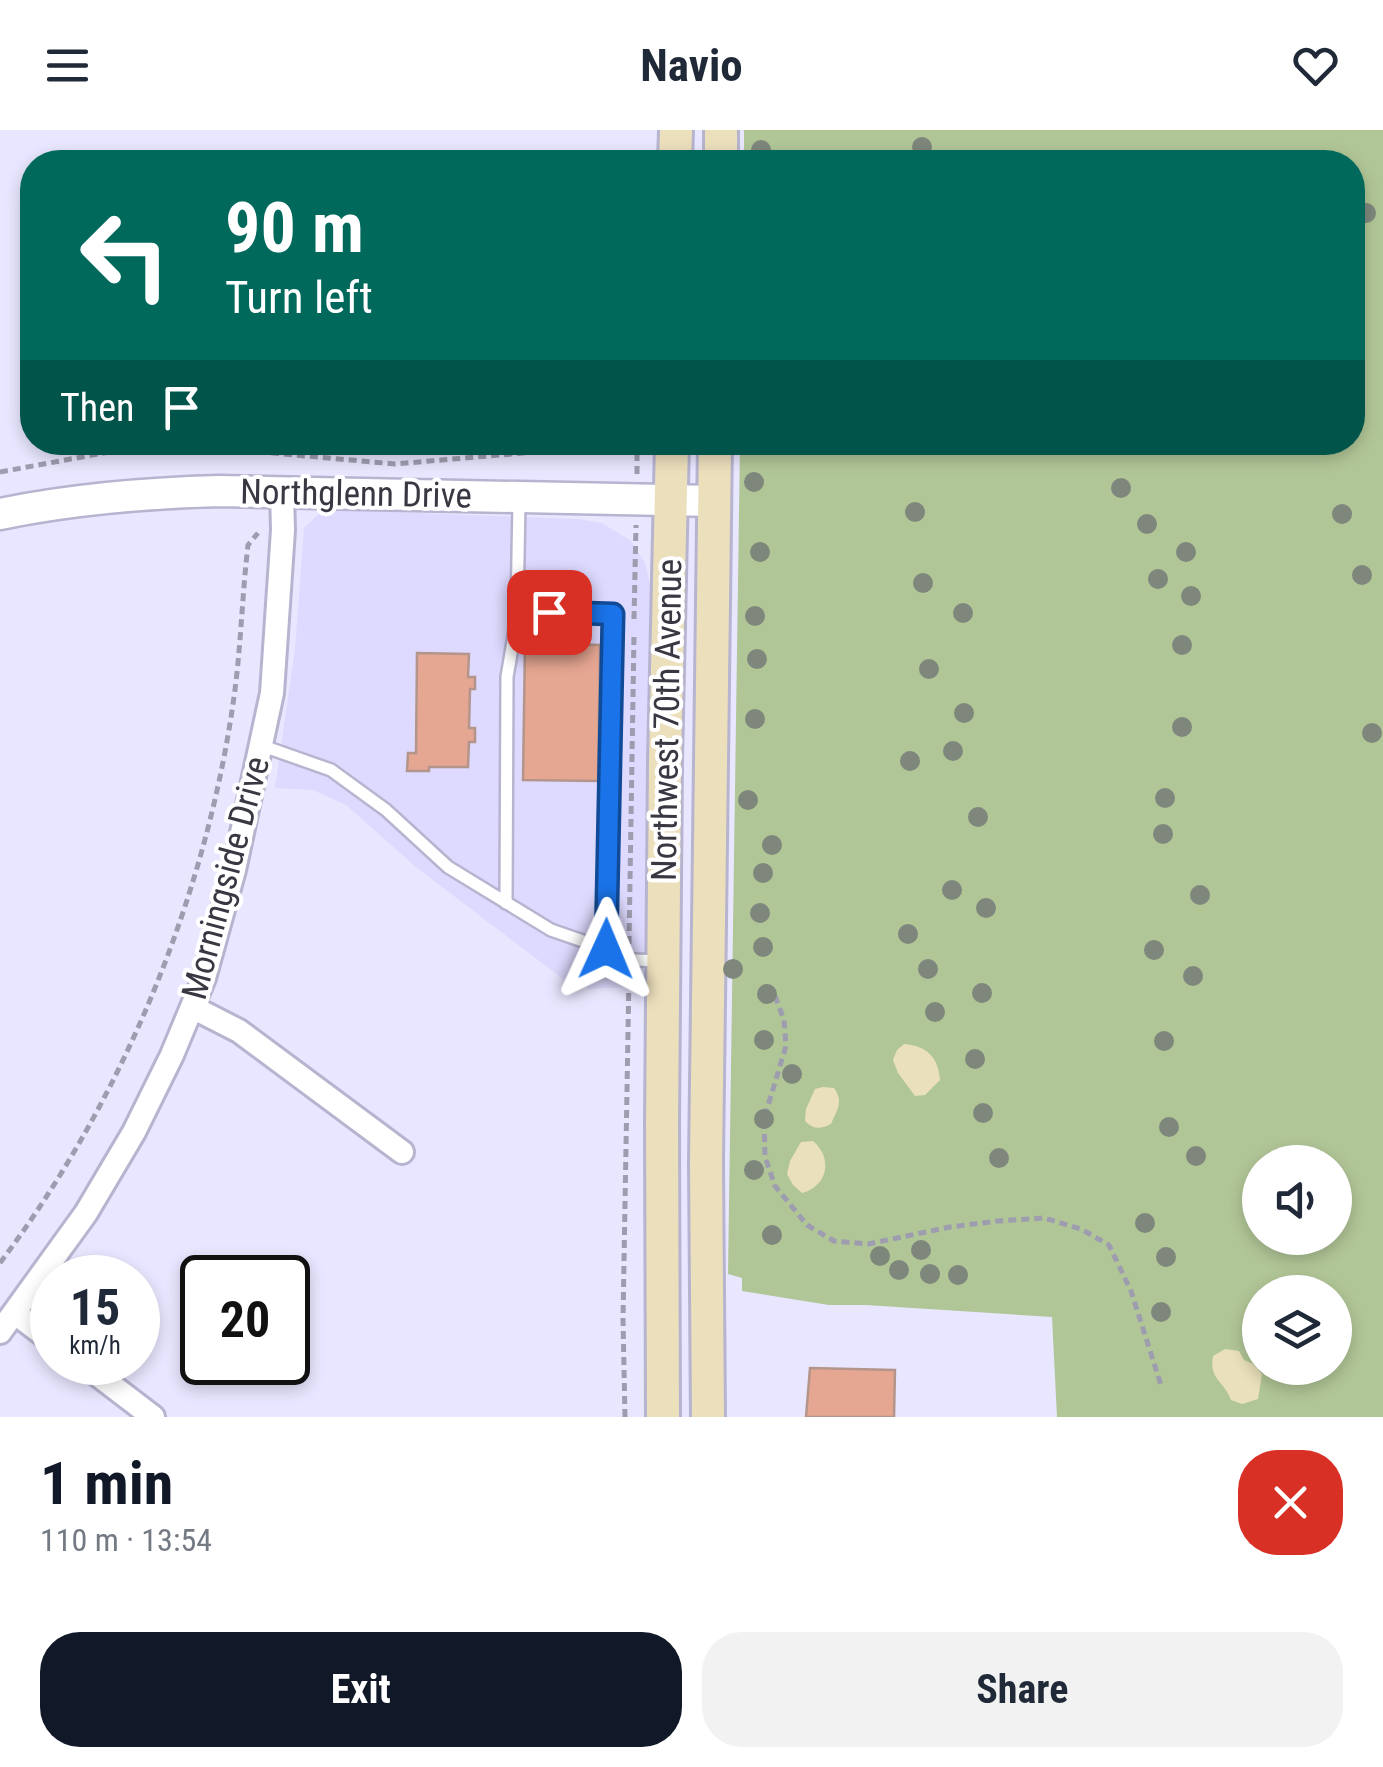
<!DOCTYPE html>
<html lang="en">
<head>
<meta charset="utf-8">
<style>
  :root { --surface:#fff; --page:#f2f2f3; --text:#1f2937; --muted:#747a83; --accent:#111827 }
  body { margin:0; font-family:"Roboto Condensed",sans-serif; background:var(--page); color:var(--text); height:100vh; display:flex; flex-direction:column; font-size:38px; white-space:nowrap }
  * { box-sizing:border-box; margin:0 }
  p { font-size:32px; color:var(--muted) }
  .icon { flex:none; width:55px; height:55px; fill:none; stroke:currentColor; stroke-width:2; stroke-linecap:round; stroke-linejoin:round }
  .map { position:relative; height:1287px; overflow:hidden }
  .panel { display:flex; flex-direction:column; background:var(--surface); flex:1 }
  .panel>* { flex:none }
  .banner { position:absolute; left:20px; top:20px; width:1345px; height:305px; border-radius:40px; box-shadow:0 5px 15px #0003; background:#00695c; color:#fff; overflow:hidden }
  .tools { position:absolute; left:1242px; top:1015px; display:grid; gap:20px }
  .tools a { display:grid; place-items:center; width:110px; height:110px; border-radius:50%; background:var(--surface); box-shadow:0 5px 15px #0003; font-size:50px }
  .speed { position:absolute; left:30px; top:1125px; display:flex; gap:20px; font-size:50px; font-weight:700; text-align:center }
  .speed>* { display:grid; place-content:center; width:130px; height:130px; border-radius:50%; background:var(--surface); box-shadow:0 5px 15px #0003; line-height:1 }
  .speed small { font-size:25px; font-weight:400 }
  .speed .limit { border:5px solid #111; border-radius:15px; background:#fff; color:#111 }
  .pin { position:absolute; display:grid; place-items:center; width:85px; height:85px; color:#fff; margin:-42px; border-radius:20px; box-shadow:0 5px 15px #0006 }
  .me { position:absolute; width:110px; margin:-55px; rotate:1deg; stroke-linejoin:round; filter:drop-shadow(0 0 8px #0008) }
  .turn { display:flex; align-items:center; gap:35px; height:210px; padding:0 40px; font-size:45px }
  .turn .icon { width:130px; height:130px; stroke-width:2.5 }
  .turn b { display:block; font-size:70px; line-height:85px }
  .then { display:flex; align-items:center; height:95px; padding:0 40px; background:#0003; gap:20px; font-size:38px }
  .round { display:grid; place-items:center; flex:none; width:105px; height:105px; border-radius:40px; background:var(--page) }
  .headline { display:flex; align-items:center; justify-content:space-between; height:170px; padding:0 40px }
  h1 { font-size:60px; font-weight:700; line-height:75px; color:var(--accent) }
  .action { display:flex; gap:20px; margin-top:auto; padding:20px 40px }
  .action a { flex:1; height:115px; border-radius:40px; background:var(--accent); color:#fff; font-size:40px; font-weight:700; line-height:115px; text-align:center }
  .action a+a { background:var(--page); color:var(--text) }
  header { display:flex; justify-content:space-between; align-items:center; height:130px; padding:0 40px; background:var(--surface); font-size:45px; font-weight:700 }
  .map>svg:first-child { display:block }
  .built { fill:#dedaff }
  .green { fill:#b1c697; fill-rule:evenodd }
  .sand { fill:#eae0bb }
  .building { fill:#e5a692; stroke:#b4958b; stroke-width:2.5 }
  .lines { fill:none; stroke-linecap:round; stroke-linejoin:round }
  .service-casing { stroke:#b7b4d0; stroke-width:16 }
  .minor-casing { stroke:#b7b4d0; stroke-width:28 }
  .tertiary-casing { stroke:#b7b4d0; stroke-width:35 }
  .secondary-casing { stroke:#b7b4d0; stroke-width:38 }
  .path { stroke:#9e9caf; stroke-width:5; stroke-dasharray:8 5; stroke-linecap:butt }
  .service { stroke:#fff; stroke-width:11 }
  .minor { stroke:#fff; stroke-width:22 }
  .tertiary { stroke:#fff; stroke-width:30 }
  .secondary { stroke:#ecdfbc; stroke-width:32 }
  .tree { fill:#7f877c }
  .route-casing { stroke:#114b97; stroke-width:25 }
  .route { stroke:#1a73e8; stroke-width:18 }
  .labels { text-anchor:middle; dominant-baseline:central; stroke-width:8; stroke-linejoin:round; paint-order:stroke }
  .street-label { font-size:35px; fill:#383742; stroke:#fff }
</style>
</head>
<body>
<header><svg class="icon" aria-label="menu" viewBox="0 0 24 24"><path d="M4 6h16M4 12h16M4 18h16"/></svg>Navio<svg class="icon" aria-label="heart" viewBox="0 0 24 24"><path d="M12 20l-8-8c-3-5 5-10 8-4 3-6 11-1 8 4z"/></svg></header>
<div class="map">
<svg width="1383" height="1287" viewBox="0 0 1383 1287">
  <rect width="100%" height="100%" fill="#e9e7ff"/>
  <polygon class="built" points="336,380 578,389 602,393 631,411 645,433 654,470 651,867 624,857 590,859 563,849 417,738 346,675 313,660 275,658 295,519 304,398 321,382"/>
  <path class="green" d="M744 0H1383V1287H1057L1052 1187 866 1175H829L742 1161V1148L728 1144 740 313 1352 312V32H744ZM1260 1032H1335V1108H1260ZM1260 1162H1335V1238H1260Z"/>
  <g class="sand">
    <path d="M904 914C927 916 938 927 940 950L925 965 915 966 898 943 893 930 897 920Z"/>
    <path d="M823 957 834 958C844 972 837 980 831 994 821 999 814 1000 805 991L806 979 815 959Z"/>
    <path d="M813 1011C833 1028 828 1056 802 1063L793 1055 787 1044 790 1031 801 1012Z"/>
    <path d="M1225 1219 1239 1221 1244 1230 1253 1234 1262 1244 1258 1269 1242 1274 1231 1270C1223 1249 1209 1250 1213 1226Z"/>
  </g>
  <g class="building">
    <polygon points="525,513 600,515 598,651 523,650"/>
    <polygon points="417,523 469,524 468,547 475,547 475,559 470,559 469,598 475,598 475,612 469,612 468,637 429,637 429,641 407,641 408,623 416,623"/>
    <polygon points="810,1238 895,1240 894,1287 806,1287"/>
  </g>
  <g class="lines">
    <defs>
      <g id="service">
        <polyline points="519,371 517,482 613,485 606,829 661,831"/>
        <polyline points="260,615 331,640 386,680 448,737 551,800 606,819"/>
        <polyline points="506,773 507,547 518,482"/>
      </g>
      <g id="minor">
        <polyline points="194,878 239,901 402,1022"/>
        <polyline points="15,1183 52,1211"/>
        <polyline points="0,1202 86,1083 134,1002 172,925 204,848 234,740 272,563 283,400 282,362"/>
        <polyline points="81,1232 153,1287"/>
      </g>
      <path id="tertiary" d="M0 384C73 369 145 363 219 361L714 371"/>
      <g id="secondary">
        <polyline points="675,32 676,0"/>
        <polyline points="721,32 721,0"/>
        <polyline points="663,1287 662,993 665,631 672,312"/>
        <polyline points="708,1287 706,1032 715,312"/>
      </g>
    </defs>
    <use href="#service" class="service-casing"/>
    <use href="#minor" class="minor-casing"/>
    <use href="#tertiary" class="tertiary-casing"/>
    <use href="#secondary" class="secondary-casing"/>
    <g class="path">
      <polyline points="0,342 109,322 174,319 250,321 395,334 570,319 589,312"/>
      <polyline points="637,344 637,312"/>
      <polyline points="634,489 636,395"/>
      <polyline points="629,814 634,505"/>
      <polyline points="775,866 784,890 786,916 764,989 765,1027 775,1056 807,1095 834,1111 868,1114 950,1097 998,1091 1044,1088 1081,1099 1109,1115 1131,1161 1161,1255"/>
      <path d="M0 1133C122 971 206 768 234 567 241 517 242 466 248 415L258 403"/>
      <polyline points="625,1287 623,1189 629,845"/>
    </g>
    <use href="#service" class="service"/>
    <use href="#minor" class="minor"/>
    <use href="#tertiary" class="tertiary"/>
    <use href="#secondary" class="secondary"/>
  </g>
  <g class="tree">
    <circle cx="922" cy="17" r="10"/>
    <circle cx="761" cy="20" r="10"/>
    <circle cx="1366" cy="83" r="10"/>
    <circle cx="754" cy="352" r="10"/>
    <circle cx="1121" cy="358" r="10"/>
    <circle cx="915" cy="382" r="10"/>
    <circle cx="1342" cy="384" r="10"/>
    <circle cx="1147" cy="394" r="10"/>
    <circle cx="760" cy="422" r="10"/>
    <circle cx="1186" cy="422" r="10"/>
    <circle cx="1362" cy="445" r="10"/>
    <circle cx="1158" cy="449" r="10"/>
    <circle cx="923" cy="453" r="10"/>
    <circle cx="1191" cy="466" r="10"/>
    <circle cx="963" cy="483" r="10"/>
    <circle cx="755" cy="486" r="10"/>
    <circle cx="1182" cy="515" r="10"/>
    <circle cx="757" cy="529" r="10"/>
    <circle cx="929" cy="539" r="10"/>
    <circle cx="964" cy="583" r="10"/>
    <circle cx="755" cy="589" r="10"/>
    <circle cx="1182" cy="597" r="10"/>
    <circle cx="1372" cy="603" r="10"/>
    <circle cx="953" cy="621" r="10"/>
    <circle cx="910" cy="631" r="10"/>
    <circle cx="1165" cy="668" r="10"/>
    <circle cx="748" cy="670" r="10"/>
    <circle cx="978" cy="687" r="10"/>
    <circle cx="1163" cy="704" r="10"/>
    <circle cx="772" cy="715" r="10"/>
    <circle cx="763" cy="743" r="10"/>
    <circle cx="952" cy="760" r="10"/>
    <circle cx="1200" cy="765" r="10"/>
    <circle cx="986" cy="778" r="10"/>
    <circle cx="760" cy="783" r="10"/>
    <circle cx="908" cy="804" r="10"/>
    <circle cx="763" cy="817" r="10"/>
    <circle cx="1154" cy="820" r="10"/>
    <circle cx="733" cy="839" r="10"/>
    <circle cx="928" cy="839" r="10"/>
    <circle cx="1193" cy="846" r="10"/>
    <circle cx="982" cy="863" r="10"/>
    <circle cx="767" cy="864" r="10"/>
    <circle cx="935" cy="882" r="10"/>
    <circle cx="764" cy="910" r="10"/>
    <circle cx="1164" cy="911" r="10"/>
    <circle cx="975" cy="929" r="10"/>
    <circle cx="792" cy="944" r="10"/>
    <circle cx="983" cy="983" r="10"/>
    <circle cx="764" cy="989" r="10"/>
    <circle cx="1169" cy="997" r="10"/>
    <circle cx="1196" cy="1026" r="10"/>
    <circle cx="999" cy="1028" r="10"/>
    <circle cx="754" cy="1040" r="10"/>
    <circle cx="1145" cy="1093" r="10"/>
    <circle cx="772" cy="1105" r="10"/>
    <circle cx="921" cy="1120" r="10"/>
    <circle cx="880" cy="1126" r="10"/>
    <circle cx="1166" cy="1127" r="10"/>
    <circle cx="899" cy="1140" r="10"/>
    <circle cx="930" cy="1144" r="10"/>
    <circle cx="958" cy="1145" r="10"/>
    <circle cx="1161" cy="1182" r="10"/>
  </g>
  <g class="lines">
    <defs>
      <polyline id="route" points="549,482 613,484 606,819"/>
    </defs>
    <use href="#route" class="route-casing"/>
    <use href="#route" class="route"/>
  </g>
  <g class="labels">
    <g class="street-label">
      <text transform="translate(356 364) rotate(1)">Northglenn Drive</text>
      <text transform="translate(667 590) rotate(-89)">Northwest 70th Avenue</text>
      <text transform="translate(226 748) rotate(-75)">Morningside Drive</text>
    </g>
  </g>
</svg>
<div class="tools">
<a><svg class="icon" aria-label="sound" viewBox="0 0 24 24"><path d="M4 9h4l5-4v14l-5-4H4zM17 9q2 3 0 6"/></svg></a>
<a><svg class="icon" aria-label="layers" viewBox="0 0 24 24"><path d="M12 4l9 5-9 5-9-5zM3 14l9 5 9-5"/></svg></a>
</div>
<div class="speed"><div>15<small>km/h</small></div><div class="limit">20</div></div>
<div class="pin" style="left:549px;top:482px;background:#d93025"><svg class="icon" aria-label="arrive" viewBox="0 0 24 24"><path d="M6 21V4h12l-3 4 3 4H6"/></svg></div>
<svg class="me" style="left:606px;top:819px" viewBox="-20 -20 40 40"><path d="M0-17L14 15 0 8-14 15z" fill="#1a73e8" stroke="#fff" stroke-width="4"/></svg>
<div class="banner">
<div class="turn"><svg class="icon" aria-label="left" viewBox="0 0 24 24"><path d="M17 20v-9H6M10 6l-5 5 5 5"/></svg><div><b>90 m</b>Turn left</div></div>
<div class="then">Then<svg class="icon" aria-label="arrive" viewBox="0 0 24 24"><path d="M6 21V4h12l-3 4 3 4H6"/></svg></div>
</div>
</div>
<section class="panel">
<div class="headline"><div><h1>1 min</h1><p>110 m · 13:54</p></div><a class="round" style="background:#d93025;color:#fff"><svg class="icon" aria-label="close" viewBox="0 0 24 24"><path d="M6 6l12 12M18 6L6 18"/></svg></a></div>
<div class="action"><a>Exit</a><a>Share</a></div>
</section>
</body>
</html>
